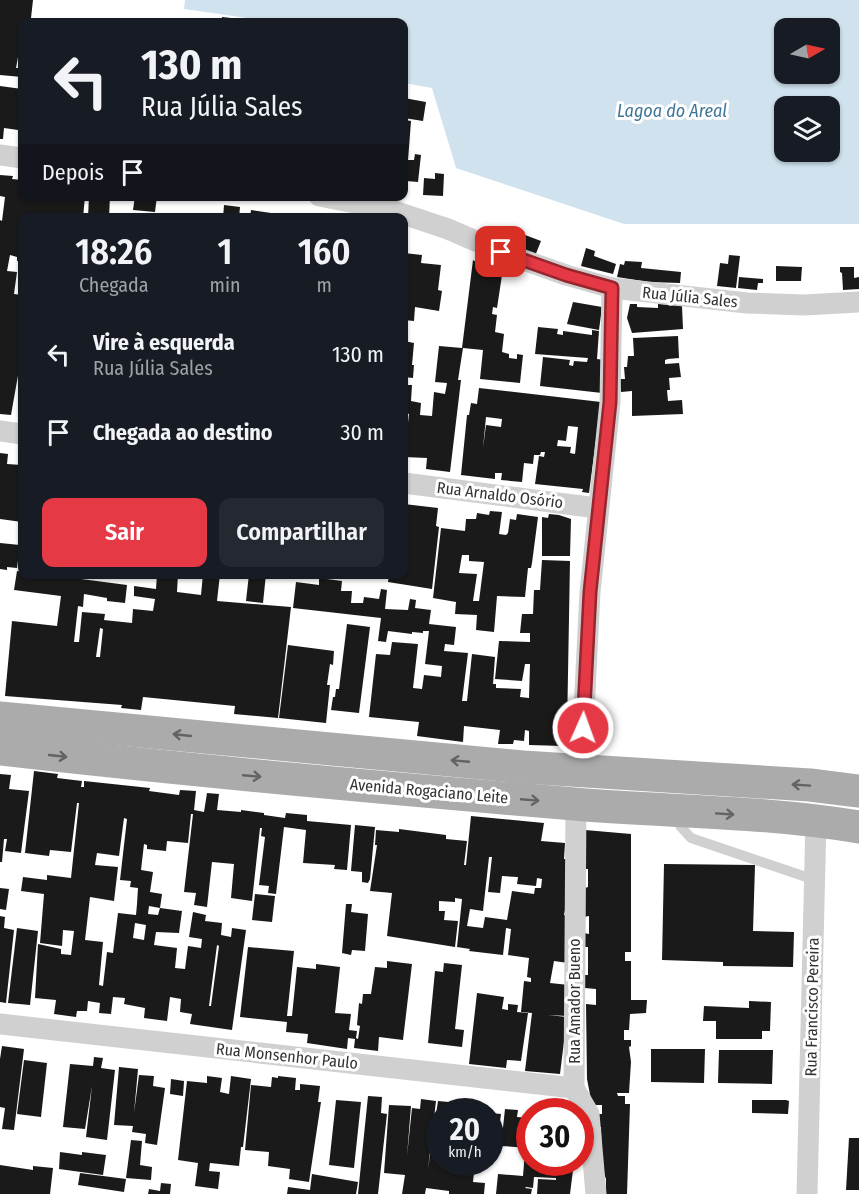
<!DOCTYPE html>
<html lang="pt">
<head>
<meta charset="utf-8">
<style>
  :root { --surface:#171b24; --page:#242831; --text:#f1f3f6; --muted:#9ea1a6; --accent:#e63946 }
  body { margin:0; font-family:"Fira Sans Condensed",sans-serif; background:var(--page); color:var(--text); height:100vh; display:flex; flex-direction:column; font-size:22px; white-space:nowrap }
  * { box-sizing:border-box; margin:0 }
  p { font-size:20px; color:var(--muted) }
  .icon { flex:none; width:33px; height:33px; fill:none; stroke:currentColor; stroke-width:2; stroke-linecap:round; stroke-linejoin:round }
  .map { position:relative; flex:1; overflow:hidden }
  .details { position:absolute; left:18px; top:213px; width:390px; height:366px; display:flex; flex-direction:column; background:var(--surface); border-radius:12px; box-shadow:0 2px 4px #0004 }
  .details>* { flex:none }
  .hud { position:absolute; left:18px; top:18px; width:390px; height:183px; border-radius:12px; box-shadow:0 2px 4px #0004; background:#171b24; color:var(--text); overflow:hidden }
  .needle { width:39px; rotate:81deg }
  .controls { position:absolute; left:774px; top:18px; display:grid; gap:12px }
  .controls a { display:grid; place-items:center; width:66px; height:66px; border-radius:12px; background:var(--surface); box-shadow:0 2px 4px #0004; font-size:30px }
  .speed { position:absolute; left:426px; top:1098px; display:flex; gap:12px; font-size:30px; font-weight:700; text-align:center }
  .speed>* { display:grid; place-content:center; width:78px; height:78px; border-radius:50%; background:var(--surface); box-shadow:0 2px 4px #0004; line-height:1 }
  .speed small { font-size:15px; font-weight:400 }
  .speed .limit { border:9px solid #d22; background:#fff; color:#111 }
  .pin { position:absolute; display:grid; place-items:center; width:51px; height:51px; color:#fff; margin:-26px; border-radius:12px; box-shadow:0 3px 9px #0006 }
  .me { position:absolute; width:66px; margin:-33px; rotate:2deg; stroke-linejoin:round; filter:drop-shadow(0 0 4px #0008) }
  .turn { display:flex; align-items:center; gap:21px; height:126px; padding:0 24px; font-size:27px }
  .turn .icon { width:78px; height:78px; stroke-width:2.5 }
  .turn b { display:block; font-size:42px; line-height:51px }
  .then { display:flex; align-items:center; height:57px; padding:0 24px; background:#0003; gap:12px; font-size:22px }
  .eta { display:flex; justify-content:space-evenly; align-items:center; height:102px; text-align:center }
  .eta b { font-size:36px; font-weight:600; line-height:42px }
  .action { display:flex; gap:12px; margin-top:auto; padding:12px 24px }
  .action a { flex:1; height:69px; border-radius:12px; background:var(--accent); color:#fff; font-size:24px; font-weight:600; line-height:69px; text-align:center }
  .action a+a { background:var(--page); color:var(--text) }
  ul { padding:0; list-style:none }
  li { display:flex; align-items:center; gap:18px; height:78px; padding:0 24px }
  li div { flex:1 }
  li b { display:block; font-size:22px }
  li em { font-style:normal }
  .map>svg:first-child { display:block }
  .water { fill:#cfe2ee; fill-rule:evenodd }
  .building { fill:#1a1a1a; fill-rule:evenodd }
  .lines { fill:none; stroke-linecap:round; stroke-linejoin:round }
  .service { stroke:#d0d0d0; stroke-width:10 }
  .minor { stroke:#d0d0d0; stroke-width:21 }
  .primary { stroke:#ababab; stroke-width:33 }
  .oneway { stroke:#636363 }
  .route-casing { stroke:#96252e; stroke-width:15 }
  .route { stroke:#e63946; stroke-width:10 }
  .labels { text-anchor:middle; dominant-baseline:central; stroke-width:6; stroke-linejoin:round; paint-order:stroke }
  .street-label { font-size:16px; fill:#333; stroke:#fff }
  .water-label { font-size:18px; font-style:italic; fill:#3f7597; stroke:#fff }
</style>
</head>
<body>
<div class="map">
<svg width="859" height="1194" viewBox="0 0 859 1194">
  <rect width="100%" height="100%" fill="#fff"/>
  <path class="water" d="M185 0H859V224H624L456 168 432 88 404 83V22H276L184 9ZM784 28H830V74H784ZM784 106H830V152H784Z"/>
  <g class="building">
    <polygon points="0,0 33,0 31,18 41,19 41,22 22,22 22,57 18,57 16,68 22,68 22,77 0,75"/>
    <polygon points="222,17 249,20 249,22 198,22 198,19 222,20"/>
    <polygon points="0,86 22,89 18,130 4,128 3,139 0,139"/>
    <polygon points="404,98 426,102 423,121 404,118"/>
    <polygon points="404,120 411,121 408,160 414,160 415,154 421,155 418,182 406,181 405,196 404,196"/>
    <polygon points="435,173 444,174 443,196 423,195 424,178 435,179"/>
    <polygon points="0,175 13,176 12,179 22,180 22,196 85,196 83,218 22,218 22,261 17,261 17,257 10,255 7,271 17,272 14,294 22,295 22,353 11,415 0,414 0,220 2,221 5,197 0,196"/>
    <polygon points="89,196 110,196 109,218 88,218"/>
    <polygon points="135,196 157,196 155,212 133,210"/>
    <polygon points="224,205 240,207 239,218 223,218"/>
    <polygon points="251,210 271,213 271,218 250,218"/>
    <polygon points="525,235 541,241 535,256 519,248"/>
    <polygon points="586,248 595,251 594,256 616,264 613,274 581,266"/>
    <polygon points="404,253 422,255 421,263 441,265 438,290 442,291 439,311 415,307 414,321 404,320"/>
    <polygon points="729,255 740,256 736,288 717,286 720,263 728,264"/>
    <polygon points="473,260 476,262 476,267 505,271 504,276 502,275 497,308 493,307 492,314 497,315 495,332 504,334 502,352 509,354 509,358 517,359 517,354 523,355 520,383 480,379 483,350 463,348 458,380 461,380 450,472 426,469 427,458 404,457 409,414 406,413 404,424 404,385 412,385 411,401 421,403 420,415 432,416 434,392 445,394 447,383 435,382 439,346 462,348"/>
    <polygon points="625,261 642,262 641,268 681,272 680,283 649,282 617,277 620,264 624,265"/>
    <polygon points="776,266 802,267 801,281 776,281"/>
    <polygon points="840,267 854,267 854,278 859,277 859,289 843,290 842,273 840,272"/>
    <polygon points="739,277 763,279 763,283 758,283 757,290 738,288"/>
    <polygon points="573,302 602,307 599,330 567,324"/>
    <polygon points="630,304 637,304 637,307 658,308 658,304 682,306 683,329 632,333 627,318"/>
    <polygon points="538,327 558,329 557,334 563,335 563,331 592,335 592,330 599,331 597,359 604,360 602,393 540,386 543,357 570,360 569,365 573,366 574,361 587,362 588,358 535,354"/>
    <polygon points="678,336 679,358 668,359 665,360 665,364 679,363 681,377 669,378 670,390 667,390 668,401 682,400 683,414 632,416 632,391 621,392 620,379 625,379 624,367 627,367 628,356 634,356 633,338"/>
    <polygon points="404,341 414,343 412,365 414,365 413,378 404,377"/>
    <path d="M479 388 601 402 589 493 582 492 583 489 535 484 539 456 544 457 545 452H541L540 455H534L533 464 524 463 522 482 501 480 502 473H495V479L461 475 467 415H469L471 403 477 404ZM486 417 502 419 501 427 486 425 483 448ZM568 426 578 427 575 454 570 453 571 447 557 446 558 440 566 441Z"/>
    <polygon points="0,453 8,454 7,464 22,465 22,522 0,519"/>
    <polygon points="404,504 438,508 436,526 439,527 432,589 388,582 389,574 404,574"/>
    <path d="M490 511 502 512 499 534 506 535 508 533 510 519 516 520 517 514 538 517 532 563 531 568H528L525 597 497 596 494 632 476 630 477 615 455 614 456 602 433 598 441 528 465 531 466 519H476L477 513 489 515ZM462 555H469V561L484 562 479 601H473L477 574 459 573Z"/>
    <polygon points="549,514 559,515 571,519 570,556 542,556 542,517 548,518"/>
    <polygon points="0,543 20,545 17,568 7,567 7,570 0,569"/>
    <polygon points="542,560 570,561 567,730 564,730 563,746 529,745 529,731 525,730 524,741 514,740 513,744 498,744 500,730 464,726 463,742 417,736 419,722 369,717 376,654 390,655 392,642 418,644 413,688 422,689 424,675 441,677 442,666 425,664 429,631 423,631 423,633 412,632 412,634 388,631 386,642 378,641 381,618 293,608 296,582 319,585 319,578 342,581 341,591 352,591 351,603 363,603 364,597 379,599 381,589 387,590 385,609 408,610 410,599 416,600 415,608 431,610 429,624 456,627 454,645 445,644 444,651 468,653 462,701 467,701 472,654 495,657 493,684 496,684 496,688 521,689 520,697 529,698 530,664 525,664 522,681 495,679 499,641 530,642 530,633 520,633 522,614 533,614 534,590 540,590"/>
    <path d="M17 571 22 572V574H43L127 585 125 603 107 601V598L84 594 83 607 78 606 74 642H79L82 612 105 614 104 620 132 623 133 609 153 611 155 599 134 596V586L156 589 157 574H178L177 592 201 595 203 574H220L217 601 291 607 278 718 234 714 235 706 143 697 141 710 121 708 122 705 5 696 12 621 57 626 61 596 14 590ZM100 628 103 629 100 657H96Z"/>
    <polygon points="249,574 266,574 263,603 246,601"/>
    <polygon points="347,624 370,627 359,713 331,710 333,697 335,697 336,689 339,689"/>
    <polygon points="288,645 334,651 333,665 330,664 327,685 330,685 326,723 279,718"/>
    <path d="M34 771 58 774 57 778 82 781 81 787H84V781L150 788 149 791 179 795 180 790 196 791 194 810 204 812 207 793 219 794 217 810 241 812V810L264 813V815L285 818 286 813 307 815V821L351 825 347 870 334 869 335 865 303 863 306 830 284 827 276 894 268 893 269 886 259 885 265 837 261 836 262 828H260L252 901 231 898 234 864 212 862 207 907 194 905 196 893 184 892 193 814H191L188 843 167 841 166 851 147 849V845L144 844 141 870 153 872 150 892 162 894 160 908 149 906 148 914 158 915 160 908 182 911 179 933 156 932 154 945 177 948 175 968 185 969 188 946 201 948 202 939 189 937 193 912 206 915 205 921 222 923 221 935 231 937 232 928 246 930 232 1030 190 1024 192 1014 180 1012 181 999 170 997 167 1021 144 1018 145 1008 124 1004 125 998 113 997 111 1014 99 1013 100 1003 88 1001 87 1011H77L76 1017 54 1014 56 1000 35 998 38 944 61 949V954L71 955 74 931 63 930 62 946 40 943 44 894 21 891 23 877 47 880V875L71 878 79 803H77L71 852 50 850 49 856 25 853ZM124 818 127 819 120 880 131 881 130 887 138 888 137 904 136 915 118 913 113 953 107 952 103 986 99 985 103 942 85 940 90 897 114 901 118 867 95 865 97 853 119 856ZM135 923 146 925 144 940 133 938ZM217 945 219 946 211 1006H209Z"/>
    <polygon points="0,774 11,775 9,789 29,791 21,853 5,851 7,839 4,839 2,862 0,862"/>
    <path d="M471 816 544 823 541 841 565 843 564 859H570L571 911 565 910 564 915 570 916 568 963 554 961 550 983 569 985 567 1016 548 1015 567 1017 560 1074 525 1071 532 1013 521 1012 524 981 531 982V978L527 977 529 958 508 955 511 929 506 928 503 955 469 951 470 949 457 947 462 899 455 898V902L439 901V911H445L444 920 458 921 455 947 387 936 392 893 370 891 377 845H375L376 830 399 832V829L446 835V839L467 841 464 865H466ZM489 857H492L488 892 500 893 502 876 518 877 517 884 536 886 537 878 542 879 541 888H535L534 894 512 891 507 920 485 917 483 928 467 926 470 909 483 911Z"/>
    <polygon points="355,825 375,827 370,879 368,883 362,882 362,872 351,871"/>
    <polygon points="585,830 631,834 631,952 625,952 625,961 631,961 631,1000 647,1000 646,1013 630,1014 629,1030 624,1030 624,1040 631,1040 631,1046 629,1047 631,1062 629,1093 617,1093 618,1096 625,1096 625,1104 630,1104 627,1194 606,1194 606,1179 602,1168 601,1127 597,1127 597,1114 602,1114 602,1105 592,1105 587,1079 586,1004 596,1005 596,989 585,988 585,975 588,975 588,947 584,947 584,933 589,934 589,916 584,917 585,888 588,887 588,869 585,869"/>
    <polygon points="664,864 755,865 753,931 794,932 793,967 723,966 723,962 662,960"/>
    <polygon points="0,888 9,889 6,910 0,909"/>
    <polygon points="255,894 275,896 272,922 252,920"/>
    <polygon points="346,904 352,904 351,912 368,914 365,951 352,950 351,955 342,953"/>
    <polygon points="0,916 5,917 4,928 14,930 6,1003 0,1002"/>
    <polygon points="17,928 38,931 30,1005 8,1003"/>
    <polygon points="248,947 294,951 287,1016 292,1016 297,967 316,969 316,964 340,967 335,1013 351,1014 349,1030 357,1031 356,1038 358,1039 360,1026 357,1025 359,1003 362,1004 363,994 371,994 375,967 387,968 387,961 412,964 403,1040 379,1037 378,1051 354,1048 355,1039 348,1038 347,1049 307,1043 308,1034 286,1032 287,1022 240,1017"/>
    <polygon points="444,963 462,965 455,1029 464,1030 462,1047 428,1043 435,971 443,972"/>
    <polygon points="477,993 504,997 502,1009 508,1010 508,1004 518,1005 517,1012 528,1013 521,1061 507,1060 506,1068 469,1064"/>
    <polygon points="749,1001 771,1002 770,1031 762,1031 762,1039 716,1039 716,1021 703,1021 704,1006 749,1008"/>
    <polygon points="2,1046 24,1049 14,1130 2,1129 5,1108 0,1107 0,1059"/>
    <polygon points="651,1049 705,1049 704,1083 651,1082"/>
    <polygon points="719,1050 773,1050 772,1084 718,1083"/>
    <polygon points="94,1057 103,1058 101,1068 115,1070 107,1140 86,1137 92,1086 85,1129 63,1127 70,1064 93,1066"/>
    <polygon points="24,1060 47,1063 41,1117 17,1114"/>
    <polygon points="119,1067 138,1069 134,1113 139,1075 154,1076 153,1086 165,1088 157,1145 145,1143 146,1134 132,1132 133,1126 114,1125"/>
    <polygon points="207,1076 222,1078 220,1092 229,1094 231,1076 251,1079 243,1147 241,1147 239,1166 210,1163 209,1171 220,1172 218,1189 195,1186 198,1163 178,1160 187,1081 207,1083"/>
    <polygon points="278,1076 296,1078 295,1090 300,1090 300,1084 320,1086 318,1102 321,1102 309,1182 289,1179 290,1169 268,1166 269,1152 245,1150 251,1085 271,1087 272,1077 278,1078"/>
    <polygon points="171,1079 184,1081 183,1096 170,1094"/>
    <polygon points="368,1096 382,1097 381,1113 387,1114 378,1194 358,1194"/>
    <polygon points="421,1099 436,1101 428,1169 438,1101 459,1103 458,1112 440,1112 440,1162 475,1162 473,1182 485,1183 484,1194 449,1194 449,1191 426,1188 425,1194 402,1194 405,1175 384,1173 389,1105 411,1106 407,1156 412,1108 420,1109"/>
    <polygon points="336,1100 361,1102 354,1168 329,1165"/>
    <polygon points="752,1100 786,1100 789,1101 788,1114 752,1113"/>
    <polygon points="505,1109 518,1110 517,1117 530,1118 530,1148 501,1146"/>
    <polygon points="490,1113 501,1114 499,1129 501,1129 497,1159 490,1158"/>
    <polygon points="849,1138 859,1138 859,1190 846,1190"/>
    <polygon points="131,1140 142,1141 140,1165 152,1167 151,1180 126,1178"/>
    <polygon points="525,1151 530,1152 530,1162 574,1162 570,1194 537,1194 538,1179 556,1180 556,1178 534,1177 533,1188 526,1187 525,1188 532,1189 531,1194 496,1194 498,1174 523,1176"/>
    <polygon points="60,1152 82,1155 82,1152 106,1155 103,1175 59,1169"/>
    <polygon points="0,1165 33,1170 33,1166 53,1168 50,1194 0,1194"/>
    <polygon points="80,1173 126,1179 124,1192 78,1185"/>
    <polygon points="312,1174 358,1182 356,1194 287,1194 288,1187 310,1190"/>
    <polygon points="161,1183 171,1184 170,1194 148,1194 149,1189 160,1191"/>
  </g>
  <g class="lines">
    <polyline class="service" points="675,816 681,827 691,838 815,880"/>
    <g class="minor">
      <polyline points="0,155 22,158"/>
      <polyline points="319,196 391,210 448,229 501,252 566,275 612,288 747,303 804,305 859,302"/>
      <polyline points="0,431 22,434"/>
      <polyline points="404,483 597,508"/>
      <polyline points="581,771 590,592 610,402 612,288"/>
      <polyline points="576,804 574,1088 589,1114 596,1194"/>
      <polyline points="0,1024 574,1088"/>
      <polyline points="807,1194 816,820"/>
    </g>
    <g class="primary">
      <polyline points="0,718 523,767 810,785 859,791"/>
      <path d="M0 749C191 771 382 788 574 804 669 812 765 811 859 827"/>
    </g>
  </g>
  <defs><path id="oneway-shaft" d="M-6 0H5M1.5-3L5.5 0L1.5 3" fill="none" stroke-width="1.6" stroke-linecap="round" stroke-linejoin="round" transform="scale(1.5)"/></defs>
  <g class="oneway">
    <use href="#oneway-shaft" transform="translate(182 735) rotate(-174)"/>
    <use href="#oneway-shaft" transform="translate(58 756) rotate(6)"/>
    <use href="#oneway-shaft" transform="translate(460 761) rotate(-175)"/>
    <use href="#oneway-shaft" transform="translate(252 776) rotate(5)"/>
    <use href="#oneway-shaft" transform="translate(801 785) rotate(-176)"/>
    <use href="#oneway-shaft" transform="translate(530 800) rotate(5)"/>
    <use href="#oneway-shaft" transform="translate(725 814) rotate(4)"/>
  </g>
  <g class="lines">
    <defs>
      <polyline id="route" points="501,252 566,275 612,288 610,402 590,592 583,728"/>
    </defs>
    <use href="#route" class="route-casing"/>
    <use href="#route" class="route"/>
  </g>
  <g class="labels">
    <g class="street-label">
      <text transform="translate(690 297) rotate(6)">Rua Júlia Sales</text>
      <text transform="translate(500 495) rotate(7)">Rua Arnaldo Osório</text>
      <text transform="translate(429 791) rotate(5)">Avenida Rogaciano Leite</text>
      <text transform="translate(574 1001) rotate(-90)">Rua Amador Bueno</text>
      <text transform="translate(812 1007) rotate(-89)">Rua Francisco Pereira</text>
      <text transform="translate(287 1056) rotate(6)">Rua Monsenhor Paulo</text>
    </g>
    <g class="water-label">
      <text x="672" y="111">Lagoa do Areal</text>
    </g>
  </g>
</svg>
<div class="controls">
<a><svg class="needle" viewBox="-14 -14 28 28"><path d="M0-13l5 13h-10z" fill="#e53935"/><path d="M0 13l5-13h-10z" fill="#9ea1a6"/></svg></a>
<a><svg class="icon" aria-label="layers" viewBox="0 0 24 24"><path d="M12 4l9 5-9 5-9-5zM3 14l9 5 9-5"/></svg></a>
</div>
<div class="speed"><div>20<small>km/h</small></div><div class="limit">30</div></div>
<div class="pin" style="left:501px;top:252px;background:#d93025"><svg class="icon" aria-label="arrive" viewBox="0 0 24 24"><path d="M6 21V4h12l-3 4 3 4H6"/></svg></div>
<svg class="me" style="left:583px;top:728px" viewBox="-20 -20 40 40"><circle r="17" fill="#e63946" stroke="#fff" stroke-width="3"/><path d="M0-11L8 9 0 5-8 9z" fill="#fff"/></svg>
<div class="hud">
<div class="turn"><svg class="icon" aria-label="left" viewBox="0 0 24 24"><path d="M17 20v-9H6M10 6l-5 5 5 5"/></svg><div><b>130 m</b>Rua Júlia Sales</div></div>
<div class="then">Depois<svg class="icon" aria-label="arrive" viewBox="0 0 24 24"><path d="M6 21V4h12l-3 4 3 4H6"/></svg></div>
</div>
<section class="details">
<div class="eta">
<div><b>18:26</b><p>Chegada</p></div>
<div><b>1</b><p>min</p></div>
<div><b>160</b><p>m</p></div>
</div>
<ul>
<li><svg class="icon" aria-label="left" viewBox="0 0 24 24"><path d="M17 20v-9H6M10 6l-5 5 5 5"/></svg><div><b>Vire à esquerda</b><p>Rua Júlia Sales</p></div><em>130 m</em></li>
<li><svg class="icon" aria-label="arrive" viewBox="0 0 24 24"><path d="M6 21V4h12l-3 4 3 4H6"/></svg><div><b>Chegada ao destino</b></div><em>30 m</em></li>
</ul>
<div class="action"><a>Sair</a><a>Compartilhar</a></div>
</section>
</div>
</body>
</html>
